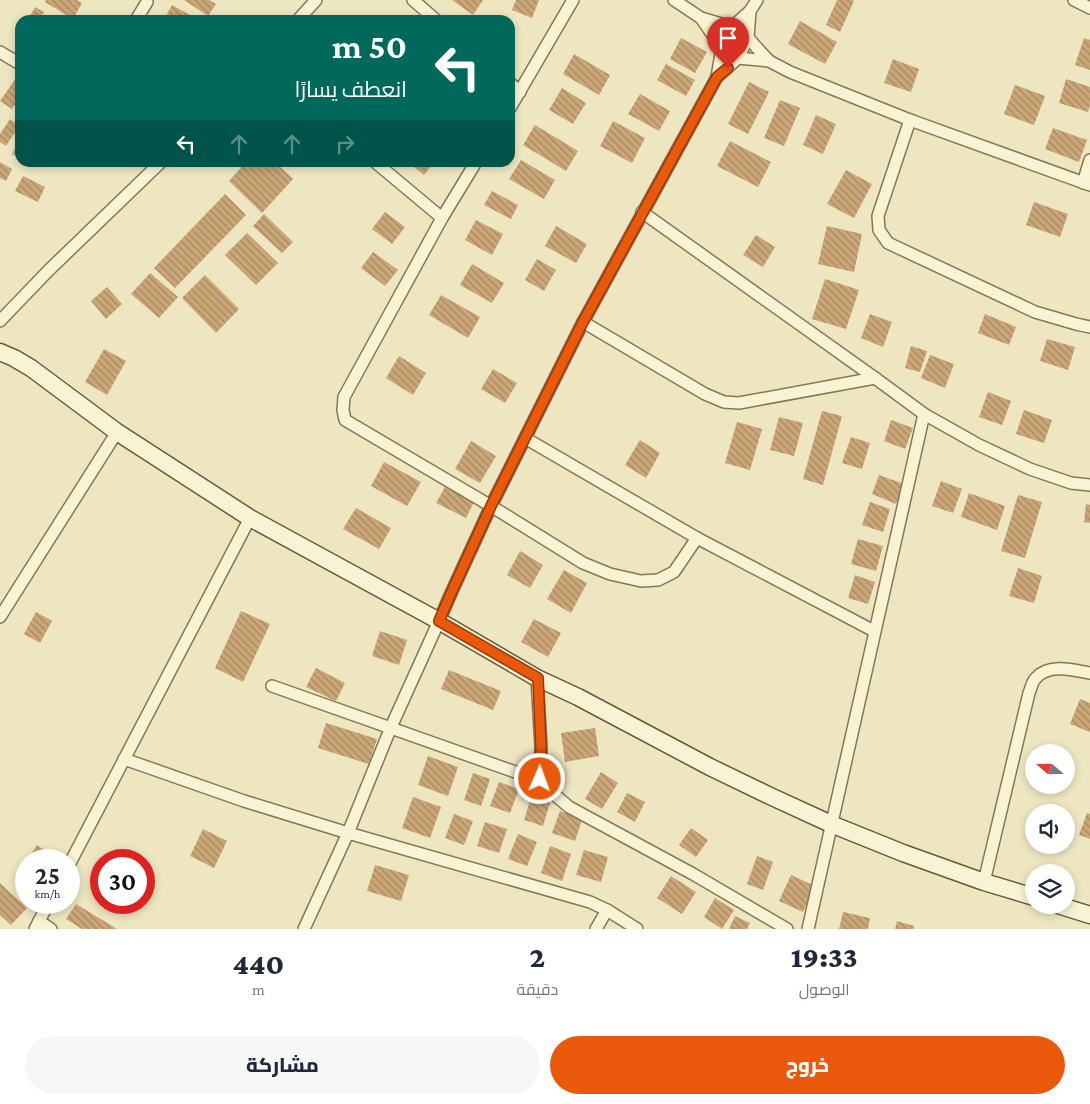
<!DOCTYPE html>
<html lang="ar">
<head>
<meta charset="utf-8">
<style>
  :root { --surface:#fff; --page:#f6f6f7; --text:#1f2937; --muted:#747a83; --accent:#ea580c }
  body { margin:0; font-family:"Crimson Pro",Cairo,serif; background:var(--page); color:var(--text); direction:rtl; height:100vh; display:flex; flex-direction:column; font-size:19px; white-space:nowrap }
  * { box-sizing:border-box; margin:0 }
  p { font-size:16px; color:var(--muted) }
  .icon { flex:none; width:28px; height:28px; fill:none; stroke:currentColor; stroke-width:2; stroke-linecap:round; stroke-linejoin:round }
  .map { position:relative; height:929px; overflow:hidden; direction:ltr }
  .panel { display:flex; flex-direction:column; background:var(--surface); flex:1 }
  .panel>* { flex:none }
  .top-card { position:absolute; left:15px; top:15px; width:500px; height:152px; border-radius:15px; box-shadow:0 2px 8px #0003; direction:rtl; background:#00695c; color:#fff; overflow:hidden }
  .needle { width:32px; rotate:290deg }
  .controls { position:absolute; left:1025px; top:744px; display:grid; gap:10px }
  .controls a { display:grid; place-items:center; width:50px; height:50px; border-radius:50%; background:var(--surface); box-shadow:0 2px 8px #0003; font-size:25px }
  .speed { position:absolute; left:15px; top:849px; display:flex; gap:10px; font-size:25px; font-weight:700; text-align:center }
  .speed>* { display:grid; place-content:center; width:65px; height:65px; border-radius:50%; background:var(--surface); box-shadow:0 2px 8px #0003; line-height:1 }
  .speed small { font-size:12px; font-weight:400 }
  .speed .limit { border:8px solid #d22; background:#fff; color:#111 }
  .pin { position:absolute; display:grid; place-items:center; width:42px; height:42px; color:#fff; margin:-51px -21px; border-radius:50% 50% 50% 0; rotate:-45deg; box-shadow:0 0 5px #0007 }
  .pin .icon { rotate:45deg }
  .me { position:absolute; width:55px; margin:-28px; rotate:2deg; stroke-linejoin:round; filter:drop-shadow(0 0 4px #0008) }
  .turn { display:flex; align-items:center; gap:18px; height:105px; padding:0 25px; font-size:22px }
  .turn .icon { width:65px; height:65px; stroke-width:2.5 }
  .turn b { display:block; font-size:35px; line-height:42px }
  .lanes { display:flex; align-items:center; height:48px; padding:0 25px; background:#0003; justify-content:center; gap:25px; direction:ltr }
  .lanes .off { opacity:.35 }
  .eta { display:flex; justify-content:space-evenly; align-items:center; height:85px; text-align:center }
  .eta b { font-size:30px; font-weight:800; line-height:35px }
  .action { display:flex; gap:10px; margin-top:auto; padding:10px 25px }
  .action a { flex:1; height:58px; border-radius:30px; background:var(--accent); color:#fff; font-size:20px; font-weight:800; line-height:58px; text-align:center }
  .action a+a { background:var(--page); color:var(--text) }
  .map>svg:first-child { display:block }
  .building { fill:url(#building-back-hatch) }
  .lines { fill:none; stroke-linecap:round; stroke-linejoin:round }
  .street-casing { stroke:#867759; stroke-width:14 }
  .secondary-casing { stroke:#67583c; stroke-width:19 }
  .street { stroke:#f8f3d3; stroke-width:11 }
  .secondary { stroke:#f8f3d3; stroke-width:16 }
  .route-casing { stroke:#983908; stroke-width:12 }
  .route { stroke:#ea580c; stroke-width:9 }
</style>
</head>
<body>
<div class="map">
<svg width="1090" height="929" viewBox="0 0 1090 929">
  <defs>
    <pattern id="building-back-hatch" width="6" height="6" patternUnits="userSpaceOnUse" patternTransform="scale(1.25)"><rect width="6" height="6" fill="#cba677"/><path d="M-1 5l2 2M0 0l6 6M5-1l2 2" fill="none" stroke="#a68861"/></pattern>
  </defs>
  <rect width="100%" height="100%" fill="#ede6c1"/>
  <g class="building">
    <polygon points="46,0 77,0 82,3 73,19 45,2"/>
    <polygon points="184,0 209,0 216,4 208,16"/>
    <polygon points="452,0 483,0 473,15"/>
    <polygon points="516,0 539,0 532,18 512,10"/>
    <polygon points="837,0 852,0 854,1 840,32 826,25"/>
    <polygon points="172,5 199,20 173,20 166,16"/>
    <polygon points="35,7 44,12 39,20 28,20"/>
    <polygon points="800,21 837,42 825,64 788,44"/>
    <polygon points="681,38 707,52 695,73 670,59"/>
    <polygon points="1084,38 1090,40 1090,70 1075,65"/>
    <polygon points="574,54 610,75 599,95 563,74"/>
    <polygon points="893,59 919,69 911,92 884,83"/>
    <polygon points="666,64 695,80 686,96 657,80"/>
    <polygon points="18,75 20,76 20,98 12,109 0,101"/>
    <polygon points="1066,79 1090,87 1090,105 1088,112 1059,103"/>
    <polygon points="749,82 769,92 748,134 728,124"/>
    <polygon points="1015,85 1045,96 1034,125 1004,114"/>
    <polygon points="562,88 586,103 573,124 549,110"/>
    <polygon points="640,94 670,111 659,131 628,114"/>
    <polygon points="780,100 800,108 784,146 764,138"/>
    <polygon points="816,115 836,124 823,154 803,145"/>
    <polygon points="10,119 19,126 6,146 0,142 0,134"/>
    <polygon points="613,121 645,138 632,163 600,146"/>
    <polygon points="535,125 578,151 566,171 523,145"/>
    <polygon points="1053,128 1087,140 1079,162 1045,149"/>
    <polygon points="20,140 20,158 12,154"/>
    <polygon points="730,141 771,162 758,187 717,166"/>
    <polygon points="521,160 555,180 544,199 509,179"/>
    <polygon points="0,162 12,169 6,181 0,178"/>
    <polygon points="246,162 275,162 293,179 262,213 229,181"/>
    <polygon points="408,162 434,162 424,175"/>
    <polygon points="846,170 872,184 854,218 827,204"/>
    <polygon points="23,176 45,187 38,202 15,191"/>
    <polygon points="492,191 518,205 511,219 484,205"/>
    <polygon points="225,194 246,215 175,288 154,268"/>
    <polygon points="1034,202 1068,214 1060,237 1026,225"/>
    <polygon points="385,212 405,227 392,244 372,229"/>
    <polygon points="264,214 293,242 282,253 253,226"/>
    <polygon points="476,220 503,234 492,255 465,240"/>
    <polygon points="556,226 587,244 576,263 545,246"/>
    <polygon points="827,226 862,234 854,272 818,264"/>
    <polygon points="247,233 278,263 256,285 225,255"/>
    <polygon points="756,235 775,247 763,267 743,255"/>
    <polygon points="373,252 398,270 385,286 361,268"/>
    <polygon points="537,259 556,270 544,291 525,280"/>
    <polygon points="472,264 504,283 492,303 460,285"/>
    <polygon points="150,273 178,297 159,318 131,294"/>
    <polygon points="205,275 239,309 216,333 182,298"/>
    <polygon points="825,279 859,290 846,329 812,319"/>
    <polygon points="107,287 122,304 106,319 91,301"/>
    <polygon points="441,295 480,317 468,338 429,315"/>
    <polygon points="870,314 892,322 883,347 861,338"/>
    <polygon points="985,314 1016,327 1009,345 978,333"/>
    <polygon points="1047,339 1075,347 1068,370 1040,361"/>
    <polygon points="911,346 927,351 920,372 905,368"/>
    <polygon points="104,349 126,361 107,395 85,382"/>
    <polygon points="930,355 954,364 945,388 921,378"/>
    <polygon points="399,356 426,373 413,395 386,378"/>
    <polygon points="493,369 517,383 505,403 481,389"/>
    <polygon points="988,392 1011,401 1002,425 979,417"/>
    <polygon points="1024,410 1052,420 1044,443 1016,434"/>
    <polygon points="822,411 842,416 823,485 803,479"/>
    <polygon points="779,417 803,423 794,456 770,450"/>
    <polygon points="891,420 913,428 905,449 884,441"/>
    <polygon points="737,422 762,429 750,470 725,463"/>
    <polygon points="851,437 870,443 862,469 842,463"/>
    <polygon points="640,440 660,453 646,478 625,465"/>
    <polygon points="471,441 496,456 480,483 455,469"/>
    <polygon points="384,462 421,482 407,506 371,486"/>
    <polygon points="879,475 904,484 896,504 872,494"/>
    <polygon points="941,481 962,489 953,513 932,506"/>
    <polygon points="445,487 474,502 466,518 436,503"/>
    <polygon points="969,493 1005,506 997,530 961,517"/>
    <polygon points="1018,495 1042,502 1025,558 1001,551"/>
    <polygon points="870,502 890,509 883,532 862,525"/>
    <polygon points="1086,504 1090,505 1090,523 1084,522"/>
    <polygon points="356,508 391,528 379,549 343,529"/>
    <polygon points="858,539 883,546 876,571 851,564"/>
    <polygon points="520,551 543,565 530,588 507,575"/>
    <polygon points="1018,568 1042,576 1034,603 1009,596"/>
    <polygon points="564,570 587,583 571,613 547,599"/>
    <polygon points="855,575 875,582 868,604 848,598"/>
    <polygon points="241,611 270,624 243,682 215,668"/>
    <polygon points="36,612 52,621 40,643 24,634"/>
    <polygon points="534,619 561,633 548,657 521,642"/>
    <polygon points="380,631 407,640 399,665 372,656"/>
    <polygon points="316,668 345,683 336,701 306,687"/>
    <polygon points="449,670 501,691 493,710 441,689"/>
    <polygon points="1080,699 1090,703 1090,732 1070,724"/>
    <polygon points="326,723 377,739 369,764 318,748"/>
    <polygon points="595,728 599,756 565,762 561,733"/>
    <polygon points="428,756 458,767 448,796 418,785"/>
    <polygon points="601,772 618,783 602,809 585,799"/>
    <polygon points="473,773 490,779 481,806 464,800"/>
    <polygon points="499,782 519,789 510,813 490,806"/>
    <polygon points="627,793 645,802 635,822 617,812"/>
    <polygon points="532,794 551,800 543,826 524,820"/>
    <polygon points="413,797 441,807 430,838 402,828"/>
    <polygon points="560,811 582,820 575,841 552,833"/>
    <polygon points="1087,813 1090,814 1090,839 1079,835"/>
    <polygon points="454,814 473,821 464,845 445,838"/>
    <polygon points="485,822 507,829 499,853 477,846"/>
    <polygon points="691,828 708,840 696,857 679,845"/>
    <polygon points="203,829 227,841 214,868 190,856"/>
    <polygon points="518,834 537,842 527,866 508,859"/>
    <polygon points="37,845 56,858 55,860 28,860"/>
    <polygon points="550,846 571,854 562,881 541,873"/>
    <polygon points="584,850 608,857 601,882 576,875"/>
    <polygon points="757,856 773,862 763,890 747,884"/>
    <polygon points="375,865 409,875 401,901 367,891"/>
    <polygon points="791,875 815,886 803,912 779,901"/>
    <polygon points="671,876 696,892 682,914 657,898"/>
    <polygon points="0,883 27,908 11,925 0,915"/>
    <polygon points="715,898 734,910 722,929 704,917"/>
    <polygon points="76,904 117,929 82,929 66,919"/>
    <polygon points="843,912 870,918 868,929 839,929"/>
    <polygon points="735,916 750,923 747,929 729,929"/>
    <polygon points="897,921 914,926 913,929 895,929"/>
  </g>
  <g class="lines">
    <defs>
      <g id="street">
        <polyline points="413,0 436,20"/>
        <polyline points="674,0 701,18 732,27 748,38 769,61"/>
        <polyline points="1074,0 1090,8"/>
        <polyline points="701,18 722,48 738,58 769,61 790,72 910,120 1090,185"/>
        <polyline points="136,20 147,2"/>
        <polyline points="298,20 316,0"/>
        <polyline points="0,52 20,64"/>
        <polyline points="717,77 738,58 748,38 750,11"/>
        <polyline points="510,83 520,92"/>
        <polyline points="510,108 573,0"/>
        <polyline points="910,120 878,216 879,230 888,243 1035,312 1076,324 1090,327"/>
        <polyline points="375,162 442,218"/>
        <polyline points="476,162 442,218 344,397 343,410 345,420 491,506 583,563 610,574 641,581 658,580 674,572 697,538"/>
        <polyline points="1083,183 1090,160"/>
        <polyline points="642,212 875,378 924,414 979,445 1030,469 1071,483 1090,485"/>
        <polyline points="0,321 48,271 161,162"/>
        <polyline points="583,322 705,394 724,402 739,403 875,378"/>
        <polyline points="525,438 697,538 874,631"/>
        <polyline points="0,617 117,432"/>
        <polyline points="272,686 521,774 540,779 541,747 537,678"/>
        <polyline points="124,759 244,801 348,833 590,902 607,910 637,929"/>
        <polyline points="540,779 548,789 569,807 693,874 787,929"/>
        <polyline points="69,865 250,518"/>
        <path d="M984 882 1029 693C1031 689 1032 681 1036 678 1049 663 1073 670 1090 673"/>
        <polyline points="39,921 51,929"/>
        <polyline points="35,929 49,902"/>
        <polyline points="304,929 348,833 391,727 439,621 452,591 491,506 583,322 717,77 722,48 732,27 750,11 757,0"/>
        <polyline points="596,929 607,910"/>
        <polyline points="808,929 924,414"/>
      </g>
      <g id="secondary">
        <polyline points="0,352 14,358 31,368 117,432 250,518 439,621 537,678 578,697 710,767 770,796 831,824 903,853 984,882 1034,897"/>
        <polyline points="1058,905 1090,915"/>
      </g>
    </defs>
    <use href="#street" class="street-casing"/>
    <use href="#secondary" class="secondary-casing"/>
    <use href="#street" class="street"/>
    <use href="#secondary" class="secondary"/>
  </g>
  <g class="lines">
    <defs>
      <polyline id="route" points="540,779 541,747 538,678 439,621 452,591 491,506 583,322 717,77 728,68"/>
    </defs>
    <use href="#route" class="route-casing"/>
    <use href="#route" class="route"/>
  </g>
</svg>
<div class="controls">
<a><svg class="needle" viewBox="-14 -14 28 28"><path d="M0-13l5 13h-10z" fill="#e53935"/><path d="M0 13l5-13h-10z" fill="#747a83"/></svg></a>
<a><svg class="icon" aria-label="sound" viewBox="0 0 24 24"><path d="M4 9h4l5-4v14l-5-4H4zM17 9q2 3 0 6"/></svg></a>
<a><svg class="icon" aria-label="layers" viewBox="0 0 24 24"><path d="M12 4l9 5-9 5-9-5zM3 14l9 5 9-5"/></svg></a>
</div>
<div class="speed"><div>25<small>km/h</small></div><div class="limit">30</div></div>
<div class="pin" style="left:728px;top:68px;background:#d93025"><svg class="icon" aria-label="arrive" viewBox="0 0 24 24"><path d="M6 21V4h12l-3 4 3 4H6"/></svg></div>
<svg class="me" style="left:540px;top:779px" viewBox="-20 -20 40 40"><circle r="17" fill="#ea580c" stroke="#fff" stroke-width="3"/><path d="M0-11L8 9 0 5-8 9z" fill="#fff"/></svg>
<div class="top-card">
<div class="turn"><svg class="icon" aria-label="left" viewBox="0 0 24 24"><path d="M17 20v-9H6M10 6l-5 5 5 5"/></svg><div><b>50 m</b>انعطف يسارًا</div></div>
<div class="lanes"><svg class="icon" aria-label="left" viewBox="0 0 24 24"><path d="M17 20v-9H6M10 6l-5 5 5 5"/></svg><svg class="icon off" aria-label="ahead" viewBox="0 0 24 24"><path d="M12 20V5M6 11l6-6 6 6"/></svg><svg class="icon off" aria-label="ahead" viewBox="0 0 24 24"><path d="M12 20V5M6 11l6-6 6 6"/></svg><svg class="icon off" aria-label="right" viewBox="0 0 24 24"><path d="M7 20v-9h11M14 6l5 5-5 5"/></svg></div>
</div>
</div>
<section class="panel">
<div class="eta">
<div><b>19:33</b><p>الوصول</p></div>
<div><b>2</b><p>دقيقة</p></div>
<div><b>440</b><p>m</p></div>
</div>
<div class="action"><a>خروج</a><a>مشاركة</a></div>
</section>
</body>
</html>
